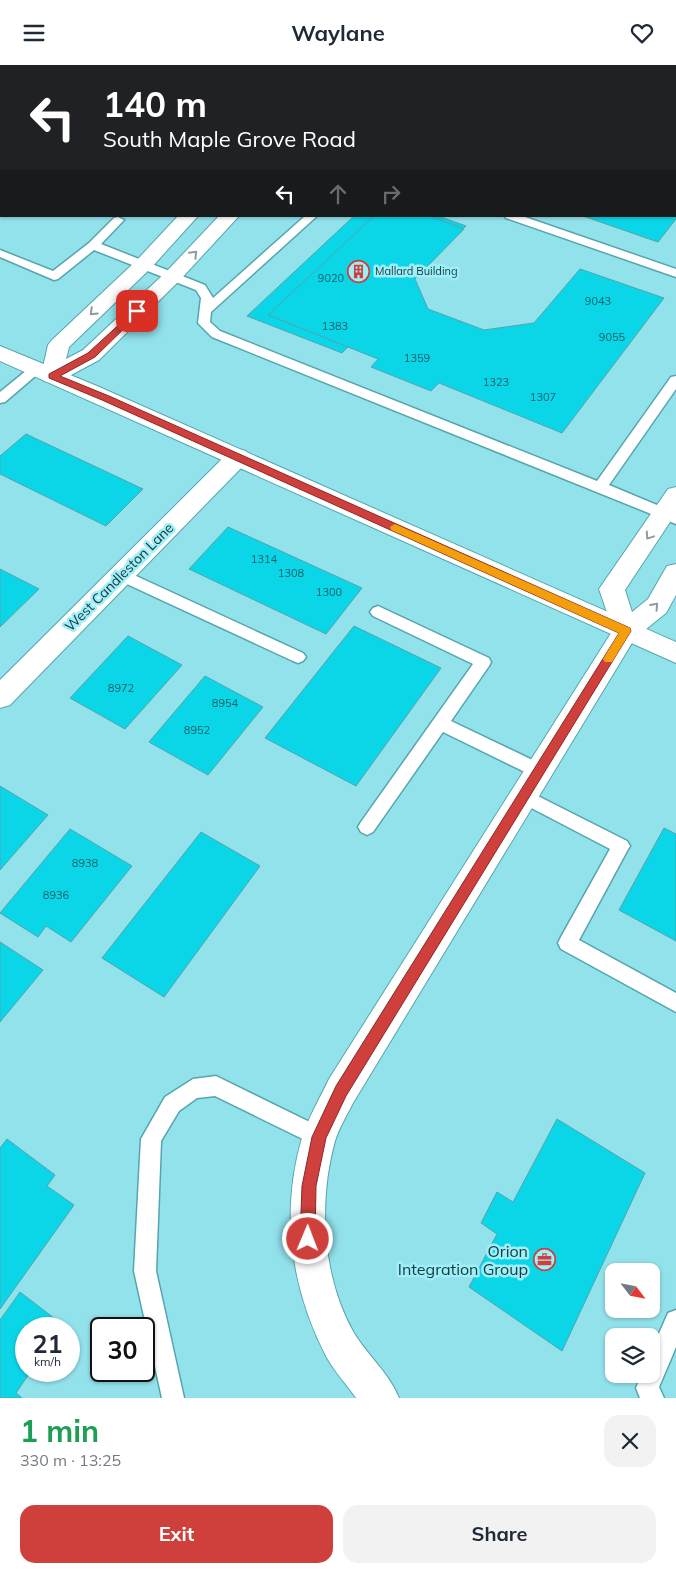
<!DOCTYPE html>
<html lang="en">
<head>
<meta charset="utf-8">
<style>
  :root { --surface:#fff; --page:#f2f2f3; --text:#1f2937; --muted:#747a83; --accent:#cf403d }
  body { margin:0; font-family:Mulish,sans-serif; background:var(--page); color:var(--text); height:100vh; display:flex; flex-direction:column; font-size:19px; white-space:nowrap }
  * { box-sizing:border-box; margin:0 }
  p { font-size:16px; color:var(--muted) }
  .icon { flex:none; width:28px; height:28px; fill:none; stroke:currentColor; stroke-width:2; stroke-linecap:round; stroke-linejoin:round }
  .map { position:relative; height:1333px; overflow:hidden }
  .details { display:flex; flex-direction:column; background:var(--surface); flex:1 }
  .details>* { flex:none }
  .top-card { position:absolute; left:0px; top:0px; width:676px; height:152px; box-shadow:0 1px 4px #0004; background:#202124; color:#fff; overflow:hidden }
  .needle { width:32px; rotate:122deg }
  .buttons { position:absolute; left:605px; top:1198px; display:grid; gap:10px }
  .buttons a { display:grid; place-items:center; width:55px; height:55px; border-radius:10px; background:var(--surface); box-shadow:0 1px 4px #0004; font-size:25px }
  .speed { position:absolute; left:15px; top:1252px; display:flex; gap:10px; font-size:25px; font-weight:700; text-align:center }
  .speed>* { display:grid; place-content:center; width:65px; height:65px; border-radius:50%; background:var(--surface); box-shadow:0 1px 4px #0004; line-height:1 }
  .speed small { font-size:12px; font-weight:400 }
  .speed .limit { border:2px solid #111; border-radius:8px; background:#fff; color:#111 }
  .pin { position:absolute; display:grid; place-items:center; width:42px; height:42px; color:#fff; margin:-21px; border-radius:10px; box-shadow:0 2px 8px #0006 }
  .me { position:absolute; width:55px; margin:-28px; rotate:1deg; stroke-linejoin:round; filter:drop-shadow(0 0 4px #0008) }
  .turn { display:flex; align-items:center; gap:18px; height:105px; padding:0 20px; font-size:22px }
  .turn .icon { width:65px; height:65px; stroke-width:2.5 }
  .turn b { display:block; font-size:35px; line-height:42px }
  .lanes { display:flex; align-items:center; height:48px; padding:0 20px; background:#0003; justify-content:center; gap:25px; direction:ltr }
  .lanes .off { opacity:.35 }
  .round { display:grid; place-items:center; flex:none; width:52px; height:52px; border-radius:15px; background:var(--page) }
  .headline { display:flex; align-items:center; justify-content:space-between; height:85px; padding:0 20px }
  h1 { font-size:30px; font-weight:700; line-height:38px; color:#1e9e55 }
  .button { display:flex; gap:10px; margin-top:auto; padding:10px 20px }
  .button a { flex:1; height:58px; border-radius:15px; background:var(--accent); color:#fff; font-size:20px; font-weight:700; line-height:58px; text-align:center }
  .button a+a { background:var(--page); color:var(--text) }
  header { display:flex; justify-content:space-between; align-items:center; height:65px; padding:0 20px; background:var(--surface); font-size:22px; font-weight:700 }
  .map>svg:first-child { display:block }
  .building { fill:#0bd6e8; stroke:#54a3ad }
  .lines { fill:none; stroke-linecap:round; stroke-linejoin:round }
  .lane-casing { stroke:#55a5ae; stroke-width:3 }
  .street-casing { stroke:#55a5ae; stroke-width:2 }
  .secondary-casing { stroke:#55a5ae; stroke-width:2 }
  .lane { fill:#fff; fill-rule:evenodd }
  .street { fill:#fff; fill-rule:evenodd }
  .secondary { fill:#fff; fill-rule:evenodd }
  .oneway { stroke:#8b9c9e }
  .route { fill:#cf403d; stroke:#872a28 }
  .slow { fill:#f59e0b }
  .labels { text-anchor:middle; dominant-baseline:central; stroke-width:5; stroke-linejoin:round; paint-order:stroke }
  .far-poi-label { font-size:11px; fill:#17393d; stroke:#9feff9; text-anchor:start }
  .number-label { font-size:11px; fill:#146068 }
  .street-label { font-size:14px; fill:#17393d; stroke:#9feff9 }
  .near-poi-label { font-size:16px; fill:#17393d; stroke:#9feff9; text-anchor:end }
</style>
</head>
<body>
<header><svg class="icon" aria-label="menu" viewBox="0 0 24 24"><path d="M4 6h16M4 12h16M4 18h16"/></svg>Waylane<svg class="icon" aria-label="heart" viewBox="0 0 24 24"><path d="M12 20l-8-8c-3-5 5-10 8-4 3-6 11-1 8 4z"/></svg></header>
<div class="map">
<svg width="676" height="1333" viewBox="0 0 676 1333">
  <rect width="100%" height="100%" fill="#92e2ec"/>
  <g class="building">
    <polygon points="107,0 234,0 238,1 111,1"/>
    <polygon points="675,57 676,154 658,177 583,151 675,151"/>
    <polygon points="354,151 438,151 466,161 342,288 247,251"/>
    <polygon points="374,151 430,151 464,164 415,214 428,244 484,265 534,258 580,204 664,233 562,368 439,318 431,326 371,302 378,294 268,250"/>
    <polygon points="26,369 143,424 106,461 0,409 0,391"/>
    <polygon points="228,462 362,523 326,569 189,504"/>
    <polygon points="0,504 39,524 0,562"/>
    <polygon points="354,561 441,603 356,721 265,673"/>
    <polygon points="128,571 182,600 125,664 70,633"/>
    <polygon points="205,611 263,642 208,710 149,677"/>
    <polygon points="0,721 48,750 0,805"/>
    <polygon points="664,763 676,769 676,876 619,845"/>
    <polygon points="70,764 132,801 71,877 46,861 38,872 0,848"/>
    <polygon points="201,767 260,801 164,932 102,893"/>
    <polygon points="0,877 43,905 0,957"/>
    <polygon points="557,1054 645,1108 562,1286 469,1222 497,1169 481,1158 497,1127 513,1137"/>
    <polygon points="7,1074 55,1110 47,1121 74,1140 0,1244 0,1083"/>
    <polygon points="20,1227 63,1260 60,1264 26,1264 26,1306 31,1306 16,1328 22,1333 0,1333 0,1255"/>
  </g>
  <g class="lines">
    <defs>
      <g id="lane">
        <polygon points="302,0 316,0 317,1 303,1"/>
        <polygon points="563,0 576,0 577,1 564,1"/>
        <rect x="0" y="28" width="1" height="6"/>
        <rect x="675" y="29" width="1" height="6"/>
        <polygon points="305,151 317,151 211,247 210,257 220,266 597,416 671,312 676,311 676,324 609,420 676,448 676,459 212,272 198,258 201,233 196,225 94,185 58,214 54,215 0,192 0,185 53,206 89,178 114,153 118,152 124,155 101,179 205,220 213,233"/>
        <polygon points="505,151 522,151 676,204 676,212 506,153"/>
        <polygon points="36,300 40,301 42,304 40,307 5,337 0,338 0,327 32,301"/>
        <polygon points="121,504 303,588 306,592 303,596 298,598 293,596 116,514 114,510 116,506"/>
        <polygon points="378,541 489,593 491,597 489,601 451,656 545,701 547,706 545,711 539,713 533,711 443,667 373,767 367,770 361,767 358,762 361,757 473,599 373,551 370,547 373,543"/>
        <polygon points="524,724 627,776 630,781 627,786 579,875 676,928 676,947 561,884 558,878 561,872 610,784 518,736 516,731 518,726"/>
        <polygon points="216,1011 326,1065 329,1072 326,1079 319,1082 215,1031 197,1033 179,1046 161,1076 156,1206 184,1333 162,1333 134,1206 141,1074 165,1032 193,1014"/>
        <polygon points="676,1245 676,1282 659,1322 664,1333 640,1333 636,1323 642,1309 651,1309 651,1287 668,1248"/>
      </g>
      <g id="street">
        <polygon points="178,151 198,151 151,203 69,282 66,294 83,285 166,207 219,151 239,151 180,215 99,295 60,316 52,318 44,316 41,311 48,280 52,275 137,195"/>
        <polygon points="238,384 246,386 249,392 246,398 10,640 0,643 0,615 230,386"/>
        <path d="M676 422V448L625 525 632 547 648 534 667 501 676 499V530L666 548 635 573 353 1038C347 1050 339 1063 335 1076 318 1137 322 1212 354 1268 368 1291 389 1308 399 1333H356C347 1320 335 1307 327 1293 291 1224 280 1148 302 1073 308 1053 320 1033 329 1014L613 565 599 524 668 424Z"/>
      </g>
      <polygon id="secondary" points="0,281 97,321 676,577 676,598 0,296"/>
    </defs>
    <use href="#lane" class="lane-casing"/>
    <use href="#street" class="street-casing"/>
    <use href="#secondary" class="secondary-casing"/>
    <use href="#lane" class="lane"/>
    <use href="#street" class="street"/>
    <use href="#secondary" class="secondary"/>
  </g>
  <defs><path id="oneway-chevron" d="M-2-3.5L2.5 0L-2 3.5" fill="none" stroke-width="1.6" stroke-linecap="round" stroke-linejoin="round" transform="scale(1.25)"/></defs>
  <g class="oneway">
    <use href="#oneway-chevron" transform="translate(194 189) rotate(-46)"/>
    <use href="#oneway-chevron" transform="translate(93 247) rotate(136)"/>
    <use href="#oneway-chevron" transform="translate(649 471) rotate(124)"/>
    <use href="#oneway-chevron" transform="translate(655 541) rotate(-48)"/>
  </g>
  <polygon class="route" points="137,243 141,246 140,248 95,292 60,311 109,331 630,563 631,566 346,1031 326,1073 316,1121 315,1174 313,1179 308,1182 303,1179 300,1174 302,1121 312,1072 336,1021 619,568 102,335 49,313 49,309 88,288"/>
  <polygon class="slow" points="395,459 630,563 631,566 612,597 605,597 603,594 619,568 391,465 390,462"/>
  <defs>
    <symbol id="building-ring" viewBox="-11 -11 22 22"><circle r="9.5" fill="#9feff9" stroke="#cf403d" stroke-width="1.5"/><path d="M-4-6H4V6H1V3H-1V6H-4ZM-2.5-4.3h1.7v1.8h-1.7ZM.8-4.3h1.7v1.8H.8ZM-2.5-1h1.7V.8h-1.7ZM.8-1h1.7V.8H.8Z" fill="#cf403d"/></symbol>
    <symbol id="office-ring" viewBox="-11 -11 22 22"><circle r="9.5" fill="#9feff9" stroke="#cf403d" stroke-width="1.5"/><path d="M-6-3h4V-5.5h4V-3h4V5H-6ZM-1-4.5V-3h2v-1.5ZM-6 0V1H6V0Z" fill="#cf403d"/></symbol>
  </defs>
  <g fill-rule="evenodd">
    <use href="#building-ring" x="346" y="194" width="25" height="25"/>
    <use href="#office-ring" x="532" y="1182" width="25" height="25"/>
  </g>
  <g class="labels">
    <g class="far-poi-label">
      <text x="375" y="206">Mallard Building</text>
    </g>
    <g class="number-label">
      <text x="331" y="213">9020</text>
      <text x="598" y="236">9043</text>
      <text x="335" y="261">1383</text>
      <text x="612" y="272">9055</text>
      <text x="417" y="293">1359</text>
      <text x="496" y="317">1323</text>
      <text x="543" y="332">1307</text>
      <text x="264" y="494">1314</text>
      <text x="291" y="508">1308</text>
      <text x="329" y="527">1300</text>
      <text x="121" y="623">8972</text>
      <text x="225" y="638">8954</text>
      <text x="197" y="665">8952</text>
      <text x="85" y="798">8938</text>
      <text x="56" y="830">8936</text>
    </g>
    <g class="street-label">
      <text transform="translate(119 512) rotate(-45)">West Candleston Lane</text>
    </g>
    <g class="near-poi-label">
      <text x="528" y="1186">Orion<tspan x="528" dy="18">Integration Group</tspan></text>
    </g>
  </g>
</svg>
<div class="buttons">
<a><svg class="needle" viewBox="-14 -14 28 28"><path d="M0-13l5 13h-10z" fill="#e53935"/><path d="M0 13l5-13h-10z" fill="#747a83"/></svg></a>
<a><svg class="icon" aria-label="layers" viewBox="0 0 24 24"><path d="M12 4l9 5-9 5-9-5zM3 14l9 5 9-5"/></svg></a>
</div>
<div class="speed"><div>21<small>km/h</small></div><div class="limit">30</div></div>
<div class="pin" style="left:137px;top:246px;background:#d93025"><svg class="icon" aria-label="arrive" viewBox="0 0 24 24"><path d="M6 21V4h12l-3 4 3 4H6"/></svg></div>
<svg class="me" style="left:308px;top:1174px" viewBox="-20 -20 40 40"><circle r="17" fill="#cf403d" stroke="#fff" stroke-width="3"/><path d="M0-11L8 9 0 5-8 9z" fill="#fff"/></svg>
<div class="top-card">
<div class="turn"><svg class="icon" aria-label="left" viewBox="0 0 24 24"><path d="M17 20v-9H6M10 6l-5 5 5 5"/></svg><div><b>140 m</b>South Maple Grove Road</div></div>
<div class="lanes"><svg class="icon" aria-label="left" viewBox="0 0 24 24"><path d="M17 20v-9H6M10 6l-5 5 5 5"/></svg><svg class="icon off" aria-label="ahead" viewBox="0 0 24 24"><path d="M12 20V5M6 11l6-6 6 6"/></svg><svg class="icon off" aria-label="right" viewBox="0 0 24 24"><path d="M7 20v-9h11M14 6l5 5-5 5"/></svg></div>
</div>
</div>
<section class="details">
<div class="headline"><div><h1>1 min</h1><p>330 m · 13:25</p></div><a class="round"><svg class="icon" aria-label="close" viewBox="0 0 24 24"><path d="M6 6l12 12M18 6L6 18"/></svg></a></div>
<div class="button"><a>Exit</a><a>Share</a></div>
</section>
</body>
</html>
